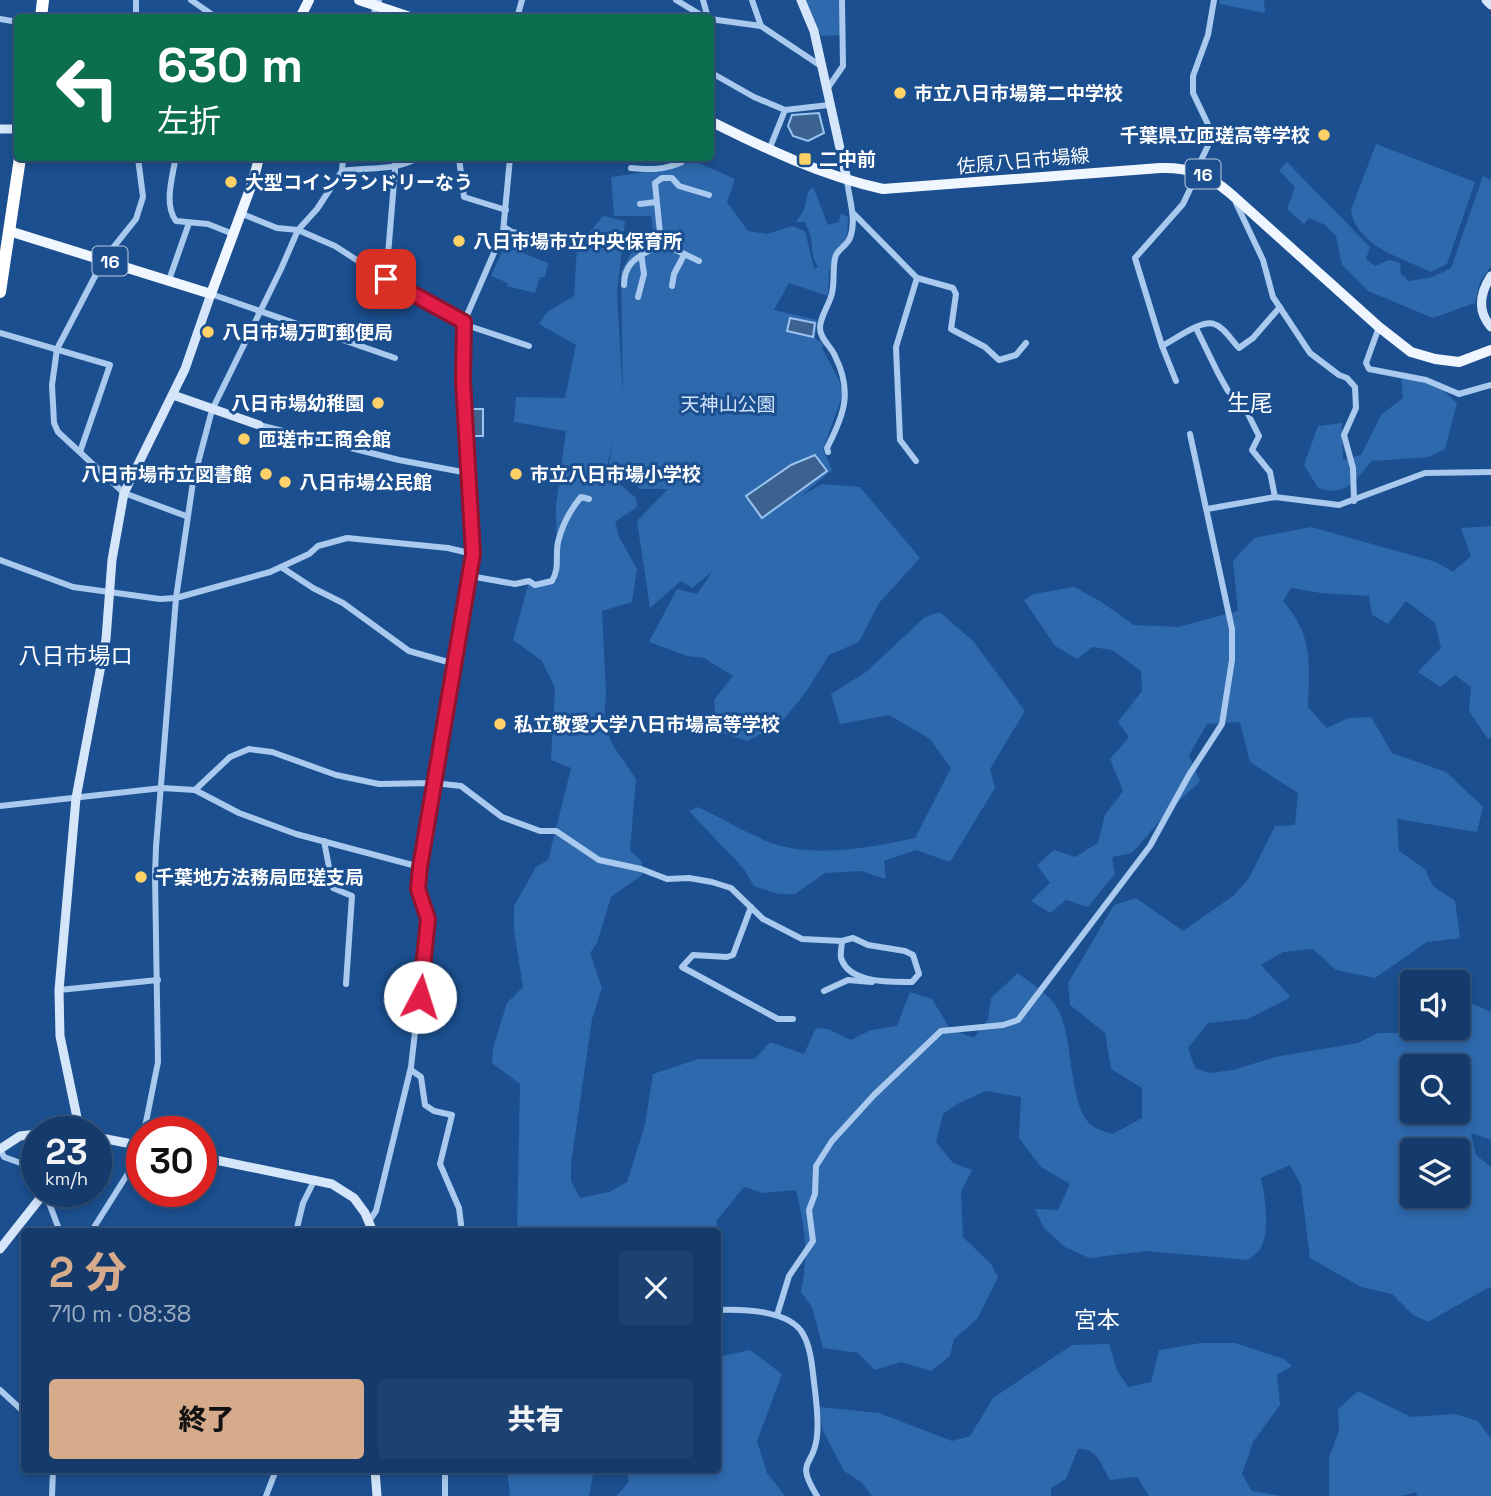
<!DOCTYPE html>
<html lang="ja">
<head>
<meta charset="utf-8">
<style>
  :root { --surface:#143b6b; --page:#1d4271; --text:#f1f3f6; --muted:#9dadc1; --line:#33557e; --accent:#d6ab8b }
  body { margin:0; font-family:"Space Grotesk","Noto Sans JP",sans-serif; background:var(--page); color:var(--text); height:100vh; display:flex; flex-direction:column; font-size:26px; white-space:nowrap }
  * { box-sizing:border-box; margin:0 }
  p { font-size:23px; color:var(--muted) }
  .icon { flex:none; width:38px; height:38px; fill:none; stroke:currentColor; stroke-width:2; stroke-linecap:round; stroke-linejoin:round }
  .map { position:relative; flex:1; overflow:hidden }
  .details { position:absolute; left:21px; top:1228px; width:700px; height:245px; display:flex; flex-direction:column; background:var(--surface); border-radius:7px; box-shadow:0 4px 10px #0003,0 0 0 2px var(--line) }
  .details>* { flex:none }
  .hud { position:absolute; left:14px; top:14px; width:700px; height:147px; border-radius:7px; box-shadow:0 4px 10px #0003,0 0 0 2px var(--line); background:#0b6e4f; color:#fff; overflow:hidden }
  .tools { position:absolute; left:1400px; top:970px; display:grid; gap:14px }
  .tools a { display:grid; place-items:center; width:70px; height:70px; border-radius:7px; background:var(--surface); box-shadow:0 4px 10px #0003,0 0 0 2px var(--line); font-size:35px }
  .speed { position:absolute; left:21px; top:1116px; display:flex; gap:14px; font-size:35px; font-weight:700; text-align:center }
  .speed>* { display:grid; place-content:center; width:91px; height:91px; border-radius:50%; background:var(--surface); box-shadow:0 4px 10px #0003,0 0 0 2px var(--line); line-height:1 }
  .speed small { font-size:18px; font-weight:400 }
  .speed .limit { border:10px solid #d22; background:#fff; color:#111 }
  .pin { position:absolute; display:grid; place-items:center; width:60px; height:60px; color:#fff; margin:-30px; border-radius:14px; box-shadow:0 4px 10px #0006 }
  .me { position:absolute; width:77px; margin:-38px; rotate:5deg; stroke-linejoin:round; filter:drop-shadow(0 0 5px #0008) }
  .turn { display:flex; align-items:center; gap:24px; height:147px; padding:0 28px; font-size:32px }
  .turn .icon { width:91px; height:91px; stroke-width:2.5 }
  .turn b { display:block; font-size:49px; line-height:60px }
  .round { display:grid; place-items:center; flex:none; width:74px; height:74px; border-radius:7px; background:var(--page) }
  .overview { display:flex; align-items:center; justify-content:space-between; height:119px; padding:0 28px }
  h1 { font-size:42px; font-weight:800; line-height:52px; color:var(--accent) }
  .primary-button { display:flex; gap:14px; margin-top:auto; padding:14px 28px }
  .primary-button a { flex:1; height:80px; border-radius:7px; background:var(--accent); color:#111; font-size:28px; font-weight:800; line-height:80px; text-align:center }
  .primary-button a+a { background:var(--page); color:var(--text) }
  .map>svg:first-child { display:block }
  .green { fill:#2e69ad; fill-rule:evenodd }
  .water { fill:#3c6290; stroke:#9cc4f0; stroke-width:2 }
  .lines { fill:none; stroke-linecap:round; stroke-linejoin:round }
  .street { stroke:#a9c9ee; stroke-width:6 }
  .secondary { stroke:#d6e6fa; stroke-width:9 }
  .primary { stroke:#f0f6ff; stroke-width:10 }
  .highway { stroke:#fff; stroke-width:12 }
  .route-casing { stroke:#92132f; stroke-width:18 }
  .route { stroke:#e11d48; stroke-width:12 }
  .poi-dot { fill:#ffd166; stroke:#1b4f8f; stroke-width:2.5 }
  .labels { text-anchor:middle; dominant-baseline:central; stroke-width:6; stroke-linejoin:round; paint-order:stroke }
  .shield { fill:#1b4f8f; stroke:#bbcadd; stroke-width:2 }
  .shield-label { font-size:18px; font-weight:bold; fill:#fff }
  .poi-label { font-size:19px; font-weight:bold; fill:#fff; stroke:#1b4f8f; text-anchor:start }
  .street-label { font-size:19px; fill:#fff; stroke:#1b4f8f }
  .park-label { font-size:19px; fill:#cfe3fa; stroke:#1b4f8f }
  .quarter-label { font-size:23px; fill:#fff; stroke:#1b4f8f }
</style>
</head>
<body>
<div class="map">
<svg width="1491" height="1496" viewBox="0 0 1491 1496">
  <rect width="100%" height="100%" fill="#1b4f8f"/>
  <g class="green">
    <polygon points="806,0 839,0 841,35 821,36"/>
    <polygon points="1219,0 1264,0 1265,13 1220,4"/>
    <path d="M1376 144 1475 182 1447 264 1431 272C1402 258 1356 246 1351 210Z"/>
    <path d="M694 161 735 179 727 202 748 231 767 234 792 226 805 231 814 269 818 267C811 256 813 250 811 238 810 233 807 227 805 222H796L804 210 808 192 813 187 828 225 839 222 841 213 848 217 847 238 829 271 828 296 789 283 774 310 817 320 815 338 823 344 822 348 839 380 843 394 823 449 832 470 801 496 822 484 860 487 920 558 879 603 859 642 829 655 806 692 778 726 747 741 717 731 714 700 733 676 704 658 687 656 649 642 677 589 697 594 712 572 692 588 681 581 650 608 637 521 668 489H641L608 470 613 441 606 472 636 498 637 507 615 522 619 537 637 569 632 602 602 611 606 693 604 723 612 744 636 779 630 850 642 862V875L611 897 597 943 590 953 602 988 592 1019 571 1164V1181L580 1198 609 1192 627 1182 645 1125 653 1074 698 1059H755L770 1042 804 1054 816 1028 828 1029 851 1040 871 1030 897 1026 910 992 932 999 950 1029 974 1038 988 1019 991 998 1018 973C1030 983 1050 994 1058 1009 1074 1038 1068 1109 1093 1126 1098 1130 1107 1132 1113 1134L1142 1118V1088L1111 1069 1105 1033 1070 1005 1068 983 1114 905 1136 898 1183 931 1233 896 1249 878 1275 826 1295 825 1298 793 1250 762 1240 722 1207 724 1189 755 1200 781 1166 814 1132 853 1112 857 1115 874 1088 907 1066 900 1050 913 1031 901 1050 883 1037 865 1054 850 1075 857 1098 843 1105 815 1123 791 1110 759 1129 737 1118 722 1142 691 1141 671 1112 650 1092 647 1077 659 1055 646 1024 600 1034 594 1074 587 1100 601 1134 625 1178 627 1238 611 1233 561 1254 538 1311 527 1436 562 1453 572 1471 556 1461 528 1491 526V737L1488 739 1469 711 1471 687 1455 675 1440 687 1418 672 1441 648 1435 623 1406 601 1388 624 1372 615 1369 596 1321 593 1291 588 1283 601C1314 637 1309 663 1308 707L1327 728 1348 718 1371 717 1392 753 1446 772 1483 807 1477 832 1397 819 1399 851 1425 869 1433 886 1455 901 1460 938 1427 942 1375 978 1336 970 1313 949 1283 952 1261 965 1289 995V998L1248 1019 1208 1023 1188 1048 1195 1068 1210 1073 1233 1070 1275 1057 1358 1043 1378 1033H1412L1419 1027H1458V1003L1463 1000 1491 1012V1140L1471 1133 1476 1155 1491 1167V1287L1488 1288 1428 1322 1413 1315 1392 1294 1361 1287 1310 1258 1301 1185 1290 1165 1261 1178C1265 1197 1271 1231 1260 1249 1257 1253 1252 1257 1248 1260L1147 1251 1089 1258 1065 1247 1044 1228 1035 1209 1058 1210 1070 1184 1041 1167 1019 1138 1021 1097 986 1091 959 1103 943 1114 936 1142 953 1163 972 1170 961 1192 963 1237 991 1264 998 1277 977 1319 954 1339 950 1356 931 1371 901 1362 875 1370 858 1353 823 1348 812 1307 801 1292C809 1250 805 1231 796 1190L763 1193 744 1187 717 1220V1232H517L520 1084 492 1063 493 1048 507 1003 523 987 514 930V906L536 867 548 860 571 768 551 760 555 688 542 661 513 640 529 582 557 581 556 505 566 431 514 422 516 397 565 398 576 345 539 324 547 312 574 296 577 248 603 216 625 221 617 293 623 398 621 272 632 251 654 235 651 216H614L611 177 673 168ZM1412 1066H1458V1111H1412ZM1412 1150H1458V1195H1412Z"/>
    <polygon points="1287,162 1370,247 1366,259 1375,266 1389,260 1400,263 1401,274 1409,281 1433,277 1451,268 1483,176 1491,180 1491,266 1480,282 1475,303 1433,318 1368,291 1342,265 1336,236 1325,225 1309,218 1304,224 1287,209 1295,187 1279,170"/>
    <polygon points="508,247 548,263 545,277 540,277 535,293 507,286 508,283 491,276 503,249"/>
    <path d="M1401 376 1438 386 1457 403 1445 449 1429 457 1372 461C1354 481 1347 497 1318 488L1304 465 1318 426 1342 423 1343 460 1361 455 1381 415 1403 398Z"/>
    <path d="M940 612 973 641 1025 711 990 769 995 788 950 862 916 850 884 861 886 879 861 871 825 873 795 894H779L754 886 744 869 689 811 698 807C721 818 743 831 766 841 809 859 870 848 915 838L951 768 930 739 889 715 840 724 831 694 866 672 925 617Z"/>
    <path d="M1201 1343H1235L1284 1359 1292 1366 1277 1375 1280 1405 1253 1442 1242 1474 1252 1491 1282 1496H1149L1137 1477 1110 1480C1101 1465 1098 1448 1078 1449L1066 1479 1051 1488V1496H872L862 1483 844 1471 823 1431 819 1407 879 1413 952 1441 970 1436 993 1398 1072 1345 1109 1344 1117 1370 1128 1387 1151 1382 1159 1350Z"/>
    <polygon points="750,1350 782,1374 757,1441 767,1473 785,1496 616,1496 629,1482 626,1470 718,1470 718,1357"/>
    <polygon points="1358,1391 1411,1417 1455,1414 1478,1421 1491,1439 1491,1496 1417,1496 1416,1492 1401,1496 1329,1496 1329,1457 1339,1431 1338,1409"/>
    <polygon points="507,1470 594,1470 589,1496 510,1496"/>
  </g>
  <g class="water">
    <polygon points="819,113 824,133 808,141 793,136 788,126 792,115"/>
    <polygon points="790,318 815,323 813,337 787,331"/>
    <rect x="470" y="409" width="13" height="27"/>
    <polygon points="815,455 827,471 762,518 746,496 791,465"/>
  </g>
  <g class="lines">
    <g class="street">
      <polyline points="191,0 217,18"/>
      <polyline points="676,0 706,18"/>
      <polyline points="703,0 708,18"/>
      <polyline points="752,0 761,26"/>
      <polyline points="136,18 136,0"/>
      <polyline points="372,18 379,0"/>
      <polyline points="517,18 522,0"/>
      <polyline points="0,19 18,22"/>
      <polyline points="710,19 761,26 821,66"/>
      <polyline points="710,72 754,97 785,110 829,105"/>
      <polyline points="827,89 843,66 842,0"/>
      <polyline points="769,150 785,110"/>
      <polyline points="138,158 143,197 136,219 104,259 57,349 52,385 54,423 58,432 124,493 186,516"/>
      <polyline points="459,158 464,197 506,210"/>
      <path d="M175 161C172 179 164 205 176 221L208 224 233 234"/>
      <path d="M631 168C649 170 665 170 682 162L684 158"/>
      <path d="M342 171C369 167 395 171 418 158"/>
      <polyline points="1196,171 1213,135 1193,93 1193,76 1208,35 1214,0"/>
      <polyline points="1236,203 1263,260 1273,297 1310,353 1339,375 1347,378 1355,387 1356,408 1344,435 1353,468 1354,501"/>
      <polyline points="640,204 656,202"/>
      <polyline points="240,213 277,228 298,230 335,246 386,279 469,326 529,346"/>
      <polyline points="853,213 917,278 953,288 956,294 951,329 985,347 999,360 1016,355 1026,343"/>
      <polyline points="504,227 512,232 539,237"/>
      <polyline points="661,243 655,183 662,178 672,178 679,186 709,195"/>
      <polyline points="661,243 699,261"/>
      <polyline points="386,279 396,158"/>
      <polyline points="169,280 189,223"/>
      <path d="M624 285C624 258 644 256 661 243"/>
      <polyline points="672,286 674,274 684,255"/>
      <polyline points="211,294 395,358"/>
      <polyline points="638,297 644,274 641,253"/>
      <polyline points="1379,327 1366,363 1369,369 1426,380 1459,394 1491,385"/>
      <polyline points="1196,328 1218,373 1228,391 1245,408 1259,436 1252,450 1270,472 1275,497"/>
      <polyline points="0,333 110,365 80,452"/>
      <path d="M1162 346C1174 340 1202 319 1214 324 1224 327 1232 341 1239 348L1253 338 1280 307"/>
      <polyline points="1176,381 1162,346 1135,258 1183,204 1198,172"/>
      <polyline points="259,425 399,460 468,473"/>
      <path d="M828 452 827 448C844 415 853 392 835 356 831 346 820 339 820 328 820 316 830 304 832 293 835 281 832 265 836 255 839 249 847 245 850 238 857 220 849 199 847 180"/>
      <polyline points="916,461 900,440 896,347 917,278"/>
      <polyline points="1207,509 1275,497 1339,505 1425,473 1491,472"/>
      <polyline points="0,560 73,587 160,599 176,598 270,572 309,554 318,546 347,538 448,548 473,554"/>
      <polyline points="281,567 313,588 343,603 409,651 455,664"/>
      <path d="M470 576 515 584 529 581 535 585 552 581C560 568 555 556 558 542 562 526 570 510 581 497L589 499"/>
      <path d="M195 790 230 757 249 749 272 752 336 775 379 784 434 783 461 786 502 817 540 831H556L599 860 641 869 667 879 689 878 712 882 731 888 763 919 802 939 842 941 853 938 868 945 905 951 913 955 919 974 912 982C891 982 849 984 841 958 840 953 842 945 842 941"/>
      <polyline points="0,806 162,788 195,790 239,813 296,834 420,867"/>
      <polyline points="324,841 333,888 352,896 346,984"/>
      <polyline points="751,907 733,955 727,957 693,955 682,967 778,1019 793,1019"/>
      <polyline points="59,990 158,980"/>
      <polyline points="824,991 848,980 872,982"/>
      <polyline points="411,1070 421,1077 425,1105 434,1111 452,1115 440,1164 459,1208 462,1232"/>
      <polyline points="144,1132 158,1062 155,875 156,847 176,598 193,482 212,410 281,269 298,230 317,209 342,171 343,158"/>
      <polyline points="0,1149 4,1157 34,1168 37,1172"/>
      <polyline points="45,1192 60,1232"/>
      <polyline points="369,1221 376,1211 411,1067 428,919 418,889 420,867 473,554 463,380 464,322 503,232 510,158"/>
      <polyline points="91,1232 139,1156 142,1145"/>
      <polyline points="296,1232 303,1203 315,1179"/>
      <path d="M718 1310C742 1309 790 1310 803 1334 811 1348 812 1366 814 1382 816 1400 819 1418 817 1436 814 1469 794 1458 817 1496"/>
      <polyline points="777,1315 789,1276 813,1241 809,1210 815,1194 816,1166 832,1141 874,1095 941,1031 1003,1025 1018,1020 1150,846 1189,775 1222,724 1232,660 1232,629 1190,434"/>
      <polyline points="0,1390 24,1412"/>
      <polyline points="445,1470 445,1496"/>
      <polyline points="52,1496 53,1470"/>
      <polyline points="266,1496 276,1470"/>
    </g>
    <g class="secondary">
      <polyline points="801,0 814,31 847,180"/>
      <polyline points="1486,0 1491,5"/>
      <polyline points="0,129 18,129"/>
      <path d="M1491 276C1480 293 1477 311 1491 327"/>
      <polyline points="173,395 259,425"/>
      <polyline points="80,1132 60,1036 59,990 76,798 106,639 112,560 124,493 185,369 211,294"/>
      <polyline points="96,1137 142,1146"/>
      <polyline points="0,1149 20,1136 37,1134"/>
      <polyline points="201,1157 332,1184 354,1198 365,1213 373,1232"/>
      <polyline points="0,1249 45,1192"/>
      <polyline points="375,1470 377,1496"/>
    </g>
    <g class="primary">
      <polyline points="359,0 413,18"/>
      <polyline points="300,18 309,0"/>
      <path d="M710 121C766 149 823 176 883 189L1160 168C1190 167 1209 175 1231 194L1379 327 1411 352 1435 359 1459 362 1491 350"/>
      <polyline points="9,231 211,294 253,181 259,158"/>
    </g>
    <g class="highway">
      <polyline points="41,18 43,0"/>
      <polyline points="0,292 20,158"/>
    </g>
  </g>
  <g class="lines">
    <defs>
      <polyline id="route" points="386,279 464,322 463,380 473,554 420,867 418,889 428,919 420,997"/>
    </defs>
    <use href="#route" class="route-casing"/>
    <use href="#route" class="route"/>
  </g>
  <g class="poi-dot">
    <circle cx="900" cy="93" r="7"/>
    <circle cx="1324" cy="135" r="7"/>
    <rect x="798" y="152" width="14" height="14" rx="3.5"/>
    <circle cx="231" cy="182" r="7"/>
    <circle cx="459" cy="241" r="7"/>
    <circle cx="208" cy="332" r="7"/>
    <circle cx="378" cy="403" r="7"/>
    <circle cx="244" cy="439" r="7"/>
    <circle cx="266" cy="474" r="7"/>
    <circle cx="516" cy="474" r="7"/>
    <circle cx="285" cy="482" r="7"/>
    <circle cx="500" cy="724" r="7"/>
    <circle cx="141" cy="877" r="7"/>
  </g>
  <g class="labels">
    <g class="shield">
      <rect x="1185.5" y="159.5" width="35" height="29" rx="5"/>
      <rect x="92.5" y="246.5" width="35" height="29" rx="5"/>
    </g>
    <g class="shield-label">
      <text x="1203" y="174">16</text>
      <text x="110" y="261">16</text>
    </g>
    <g class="poi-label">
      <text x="914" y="93">市立八日市場第二中学校</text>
      <text x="1310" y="135" text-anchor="end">千葉県立匝瑳高等学校</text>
      <text x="819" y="159">二中前</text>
      <text x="245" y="182">大型コインランドリーなう</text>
      <text x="473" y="241">八日市場市立中央保育所</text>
      <text x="222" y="332">八日市場万町郵便局</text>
      <text x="364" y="403" text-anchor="end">八日市場幼稚園</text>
      <text x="258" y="439">匝瑳市工商会館</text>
      <text x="252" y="474" text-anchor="end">八日市場市立図書館</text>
      <text x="530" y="474">市立八日市場小学校</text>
      <text x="299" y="482">八日市場公民館</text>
      <text x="514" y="724">私立敬愛大学八日市場高等学校</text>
      <text x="155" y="877">千葉地方法務局匝瑳支局</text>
    </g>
    <g class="street-label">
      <text transform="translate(1023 161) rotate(-5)">佐原八日市場線</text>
    </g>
    <g class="park-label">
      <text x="728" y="404">天神山公園</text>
    </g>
    <g class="quarter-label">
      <text x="1250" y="403">生尾</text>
      <text x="76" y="656">八日市場ロ</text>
      <text x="1097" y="1320">宮本</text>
    </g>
  </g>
</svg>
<div class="tools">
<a><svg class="icon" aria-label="sound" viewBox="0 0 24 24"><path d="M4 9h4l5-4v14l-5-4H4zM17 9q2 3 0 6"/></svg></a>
<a><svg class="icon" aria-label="search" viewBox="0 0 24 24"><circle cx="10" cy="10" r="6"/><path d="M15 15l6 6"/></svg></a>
<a><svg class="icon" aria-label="layers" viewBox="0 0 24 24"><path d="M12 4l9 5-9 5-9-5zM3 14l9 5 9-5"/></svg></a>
</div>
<div class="speed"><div>23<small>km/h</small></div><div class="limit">30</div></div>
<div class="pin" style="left:386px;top:279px;background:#d93025"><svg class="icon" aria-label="arrive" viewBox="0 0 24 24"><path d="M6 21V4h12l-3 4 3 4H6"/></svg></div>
<svg class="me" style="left:420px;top:997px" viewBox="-20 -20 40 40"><circle r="19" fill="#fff"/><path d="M0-13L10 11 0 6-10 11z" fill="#e11d48"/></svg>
<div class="hud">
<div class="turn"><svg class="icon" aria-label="left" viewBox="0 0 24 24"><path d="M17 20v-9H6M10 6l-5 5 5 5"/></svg><div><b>630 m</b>左折</div></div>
</div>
<section class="details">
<div class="overview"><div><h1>2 分</h1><p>710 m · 08:38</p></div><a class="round"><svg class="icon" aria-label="close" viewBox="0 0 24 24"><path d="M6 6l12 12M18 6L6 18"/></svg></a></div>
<div class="primary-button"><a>終了</a><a>共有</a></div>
</section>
</div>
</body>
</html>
